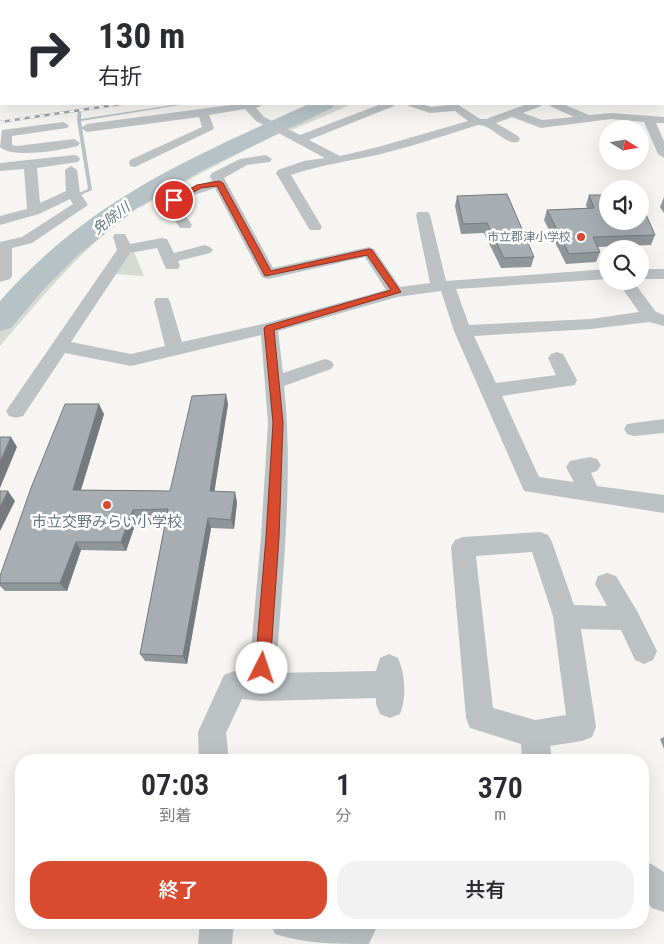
<!DOCTYPE html>
<html lang="ja">
<head>
<meta charset="utf-8">
<style>
  :root { --surface:#fff; --page:#f2f2f3; --text:#2b2b33; --muted:#7c7c81; --accent:#d94b2f }
  body { margin:0; font-family:"Roboto Condensed","Noto Sans JP",sans-serif; background:var(--page); color:var(--text); height:100vh; display:flex; flex-direction:column; font-size:19px; white-space:nowrap }
  * { box-sizing:border-box; margin:0 }
  p { font-size:16px; color:var(--muted) }
  .icon { flex:none; width:28px; height:28px; fill:none; stroke:currentColor; stroke-width:2; stroke-linecap:round; stroke-linejoin:round }
  .map { position:relative; flex:1; overflow:hidden }
  .panel { position:absolute; left:15px; top:754px; width:634px; height:175px; display:flex; flex-direction:column; background:var(--surface); border-radius:20px; box-shadow:0 5px 20px #0002 }
  .panel>* { flex:none }
  .banner { position:absolute; left:0px; top:0px; width:665px; height:105px; box-shadow:0 5px 20px #0002; background:#fff; color:var(--text); overflow:hidden }
  .needle { width:32px; rotate:101deg }
  .tools { position:absolute; left:599px; top:120px; display:grid; gap:10px }
  .tools a { display:grid; place-items:center; width:50px; height:50px; border-radius:50%; background:var(--surface); box-shadow:0 5px 20px #0002; font-size:25px }
  .pin { position:absolute; display:grid; place-items:center; width:42px; height:42px; color:#fff; margin:-21px; border:2px solid #fff; border-radius:50%; box-shadow:0 1px 5px #0007 }
  .me { position:absolute; width:55px; margin:-28px; rotate:4deg; stroke-linejoin:round; filter:drop-shadow(0 0 4px #0008) }
  .turn { display:flex; align-items:center; gap:18px; height:105px; padding:0 15px; font-size:22px }
  .turn .icon { width:65px; height:65px; stroke-width:2.5 }
  .turn b { display:block; font-size:35px; line-height:42px }
  .eta { display:flex; justify-content:space-evenly; align-items:center; height:85px; text-align:center }
  .eta b { font-size:30px; font-weight:600; line-height:35px }
  .cta { display:flex; gap:10px; margin-top:auto; padding:10px 15px }
  .cta a { flex:1; height:58px; border-radius:20px; background:var(--accent); color:#fff; font-size:20px; font-weight:600; line-height:58px; text-align:center }
  .cta a+a { background:var(--page); color:var(--text) }
  .map>svg:first-child { display:block }
  .green { fill:#d5dad2 }
  .lines { fill:none; stroke-linecap:round; stroke-linejoin:round }
  .stream { fill:#b6c2c6; fill-rule:evenodd }
  .river { fill:#b6c2c6; fill-rule:evenodd }
  .minor { fill:#bcc1c4; fill-rule:evenodd }
  .tertiary { stroke:#bcc1c4; stroke-width:28 }
  .primary { fill:#d1d6da; fill-rule:evenodd }
  .rail-casing { stroke:#9ea5aa; stroke-width:2.5 }
  .rail { stroke:#fff; stroke-width:2; stroke-dasharray:5; stroke-linecap:butt }
  .wall { fill:#8f969a }
  .shaded-wall { fill:#747a7d }
  .building { fill:#a6aeb3; stroke:#747a7d }
  .route { fill:#d94b2f; stroke:#8d311f }
  .poi-dot { fill:#d94b2f; stroke:#fff; stroke-width:2 }
  .labels { text-anchor:middle; dominant-baseline:central; stroke-width:5; stroke-linejoin:round; paint-order:stroke }
  .far-poi-label { font-size:12px; fill:#667782; stroke:#fff; text-anchor:end }
  .far-water-label { font-size:14px; font-style:italic; fill:#62787f; stroke:#fff }
  .poi-label { font-size:15px; fill:#667782; stroke:#fff }
</style>
</head>
<body>
<div class="map">
<svg width="664" height="944" viewBox="0 0 664 944">
  <rect width="100%" height="100%" fill="#f6f5f2"/>
  <g class="green">
    <polygon points="328,104 352,104 292,130 283,125"/>
    <polygon points="271,131 277,134 205,171 141,207 133,204 216,157"/>
    <path d="M125 208 133 211C80 250 42 297 0 346V327L61 256Z"/>
    <polygon points="134,252 144,276 114,274 128,254"/>
  </g>
  <g class="lines">
    <g class="stream">
      <rect x="0" y="52" width="1" height="2"/>
      <polygon points="179,104 186,104 81,121 92,190 74,198 72,198 72,196 88,189 77,120 78,111 81,112 81,119"/>
      <polygon points="34,213 35,213 35,215 0,225 0,223"/>
    </g>
    <path class="river" d="M309 104H335L332 108 199 172 136 209 78 255 43 290 11 328 0 331V301C89 200 190 158 309 104Z"/>
    <g class="minor">
      <polygon points="230,0 238,0 239,1 231,1"/>
      <polygon points="381,0 395,0 396,1 382,1"/>
      <polygon points="419,0 433,0 434,1 420,1"/>
      <polygon points="612,0 623,0 624,1 613,1"/>
      <path d="M238 104H262L261 106 256 108 264 117 300 135 381 104H395L394 106 309 140 340 156 378 147 468 121 455 111 430 113 409 106 408 104H423L431 107 457 104 480 119H486L527 104H542L541 106 523 113 542 120 574 117 550 106 549 104H563L589 115 611 113 664 117V123H656L664 141V158L658 154 644 122 611 119 541 128 512 117 496 123 518 136 520 139 518 142C504 145 493 125 478 125 446 135 413 146 381 154 351 161 320 165 291 175L322 227 320 230H310L308 227 276 173 278 170 304 161 325 158 256 121 245 109 209 115 214 128 212 130 135 167 130 166 129 163 130 160 202 127 199 117 87 132 81 128 87 124Z"/>
      <path d="M63 122 67 124 69 126 67 128 12 136V145L17 146 74 139 80 143 78 146C62 150 12 159 0 147L2 130Z"/>
      <polygon points="74,155 78,156 80,159 78,162 37,168 40,203 66,191 65,170 71,166 77,170 80,193 88,205 32,243 12,248 12,276 10,279 0,282 0,242 22,237 73,204 70,199 39,214 0,224 0,216 27,209 24,169 0,171 0,163"/>
      <path d="M266 155 272 159 270 162 247 165 224 178 273 268 369 247 374 249 400 287 430 283 416 215 418 212H428L430 215 446 281 608 269V279L456 289 469 325 591 319 639 312 617 281H633L656 312 664 315V326L649 322 591 329 474 336 496 383 556 375 548 358 551 354 557 352 563 354 577 380 575 385 568 386 502 396 539 477 574 482 566 467 570 461 590 457 597 459 601 465 597 471 591 473 597 486 664 495V513L524 491 454 331 441 291 397 297 278 331 283 373 325 359 331 361 334 365 331 369 284 386C294 478 282 580 276 673L376 671 380 658 389 654 398 658C405 674 407 697 400 714L390 718 380 714 376 704V698L261 701 242 699 226 733 229 760H199L198 732 224 675 234 671 249 673 261 537 268 423 261 335 131 366 65 353 23 416 16 418 9 416 6 411 117 250 113 237 115 234H125L130 244 162 238 167 239 174 253 205 245 210 247 213 250 210 253 178 261 180 266 178 269H166L157 248 130 253 71 342 131 354 165 346 154 302 156 298H168L170 302 182 342 267 323 386 290 365 257 268 279 262 277 215 188 194 195 178 204 192 225 190 228H180L168 211 163 212 156 208 178 192 212 181 210 176 212 173 240 159Z"/>
      <rect x="640" y="269" width="24" height="10"/>
      <polygon points="664,419 664,433 634,436 627,434 624,429 627,424"/>
      <path d="M540 532 548 535 552 542 574 605 607 606 595 584 598 576 607 573 616 576 637 611 657 651 653 660 644 664 635 660 621 630 581 629 596 727 592 737 582 741 550 746 552 760H522L521 744 470 728 466 718 451 547 455 540 463 537ZM532 552 553 616 566 715 535 720 493 708 476 556Z"/>
      <polygon points="642,860 653,865 664,872 664,912 652,908 642,897"/>
      <polygon points="200,922 234,922 232,944 198,944"/>
      <path d="M270 922H379L369 944C337 944 305 944 275 934Z"/>
    </g>
    <g class="tertiary">
      <polyline points="577,1 578,0"/>
      <polyline points="0,75 1,74"/>
    </g>
    <polygon class="primary" points="396,0 412,0 412,1 397,1"/>
    <defs>
      <polyline id="rail" points="0,122 121,104"/>
    </defs>
    <use href="#rail" class="rail-casing"/>
    <use href="#rail" class="rail"/>
  </g>
  <g class="wall">
    <polygon points="589,195 655,235 651,245 598,247 600,252 596,262 566,264 544,220 547,210 587,208 586,205"/>
    <polygon points="457,196 534,257 531,267 501,268 484,233 461,234 455,206"/>
    <polygon points="664,197 664,213 660,207"/>
    <polygon points="228,404 214,491 237,502 234,529 211,528 187,664 145,661 140,654 166,518 137,519 126,551 81,550 67,591 5,591 0,586 0,576 104,414 81,490 170,491"/>
    <polygon points="664,737 664,749 660,739"/>
  </g>
  <g class="shaded-wall">
    <rect x="0" y="38" width="1" height="14"/>
    <polygon points="226,394 228,404 213,501 210,491"/>
    <polygon points="99,404 104,414 78,499 73,490"/>
    <polygon points="11,437 17,447 0,488 0,462"/>
    <polygon points="8,491 15,501 0,531 0,507"/>
    <polygon points="235,492 237,502 234,529 231,520"/>
    <polygon points="133,510 137,519 126,551 121,542"/>
    <polygon points="208,518 211,528 187,664 183,656"/>
    <polygon points="76,542 81,550 67,591 60,583"/>
  </g>
  <g class="building">
    <polygon points="0,0 216,0 217,1 1,1 1,38 0,38"/>
    <polygon points="273,0 355,0 356,1 263,1"/>
    <polygon points="507,194 534,257 504,258 487,223 463,224 457,196"/>
    <polygon points="589,195 608,195 608,221 640,221 640,201 655,235 593,237 600,252 569,254 547,210 594,208"/>
    <polygon points="226,394 210,491 235,492 231,520 208,518 183,656 140,654 168,509 133,510 121,542 76,542 60,583 0,583 0,576 31,488 65,404 99,404 73,490 170,491 192,396"/>
    <polygon points="0,437 11,437 0,462"/>
    <polygon points="0,491 8,491 0,507"/>
  </g>
  <polygon class="route" points="219,181 223,183 271,271 369,249 372,250 401,292 274,330 283,423 279,537 270,668 268,673 262,675 257,673 255,668 266,537 273,423 264,328 266,326 391,290 367,255 265,276 217,186 201,188 176,202 170,200 197,185"/>
  <g class="poi-dot">
    <circle cx="581" cy="237" r="5"/>
    <circle cx="107" cy="505" r="5"/>
  </g>
  <g class="labels">
    <g class="far-poi-label">
      <text x="571" y="237">市立郡津小学校</text>
    </g>
    <g class="far-water-label">
      <text transform="translate(111 218) rotate(-37)">免除川</text>
    </g>
    <g class="poi-label">
      <text x="107" y="522">市立交野みらい小学校</text>
    </g>
  </g>
</svg>
<div class="tools">
<a><svg class="needle" viewBox="-14 -14 28 28"><path d="M0-13l5 13h-10z" fill="#e53935"/><path d="M0 13l5-13h-10z" fill="#7c7c81"/></svg></a>
<a><svg class="icon" aria-label="sound" viewBox="0 0 24 24"><path d="M4 9h4l5-4v14l-5-4H4zM17 9q2 3 0 6"/></svg></a>
<a><svg class="icon" aria-label="search" viewBox="0 0 24 24"><circle cx="10" cy="10" r="6"/><path d="M15 15l6 6"/></svg></a>
</div>
<div class="pin" style="left:174px;top:200px;background:#d93025"><svg class="icon" aria-label="arrive" viewBox="0 0 24 24"><path d="M6 21V4h12l-3 4 3 4H6"/></svg></div>
<svg class="me" style="left:262px;top:668px" viewBox="-20 -20 40 40"><circle r="19" fill="#fff"/><path d="M0-13L10 11 0 6-10 11z" fill="#d94b2f"/></svg>
<div class="banner">
<div class="turn"><svg class="icon" aria-label="right" viewBox="0 0 24 24"><path d="M7 20v-9h11M14 6l5 5-5 5"/></svg><div><b>130 m</b>右折</div></div>
</div>
<section class="panel">
<div class="eta">
<div><b>07:03</b><p>到着</p></div>
<div><b>1</b><p>分</p></div>
<div><b>370</b><p>m</p></div>
</div>
<div class="cta"><a>終了</a><a>共有</a></div>
</section>
</div>
</body>
</html>
